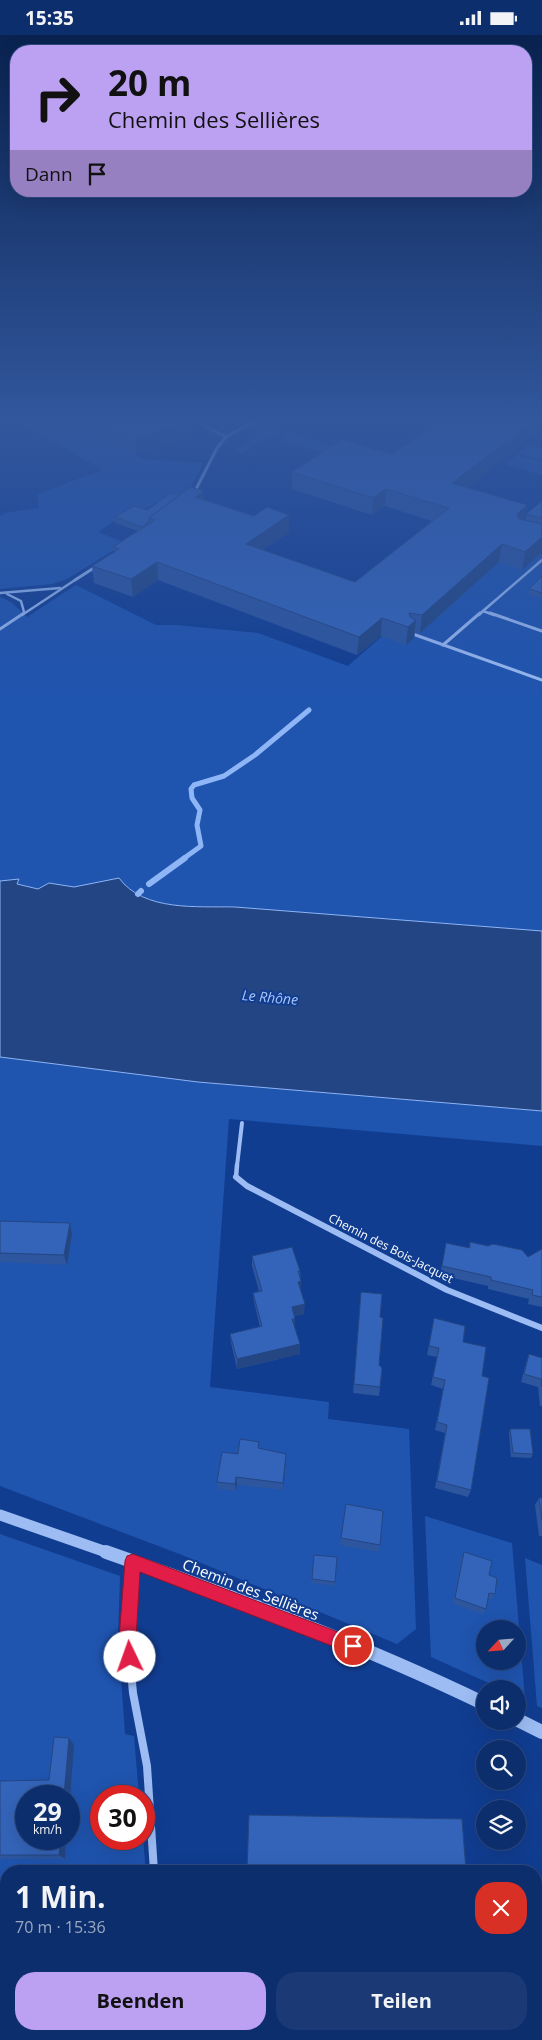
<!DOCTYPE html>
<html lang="de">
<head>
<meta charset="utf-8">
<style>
  :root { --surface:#0d2e6d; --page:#1b3a75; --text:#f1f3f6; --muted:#9aa8c2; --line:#2d4a80; --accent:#bca0f2 }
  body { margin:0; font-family:"Open Sans",sans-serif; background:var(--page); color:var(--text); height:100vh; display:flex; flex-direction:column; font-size:19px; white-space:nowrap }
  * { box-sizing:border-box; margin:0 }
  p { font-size:16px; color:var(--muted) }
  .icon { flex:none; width:28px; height:28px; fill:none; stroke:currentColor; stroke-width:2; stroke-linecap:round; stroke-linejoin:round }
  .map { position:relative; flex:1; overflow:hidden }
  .sheet { position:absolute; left:0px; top:1830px; width:542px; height:175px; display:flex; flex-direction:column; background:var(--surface); border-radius:20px 20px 0 0; box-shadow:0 5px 20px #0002,0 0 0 1px var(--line) }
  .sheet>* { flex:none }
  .guide { position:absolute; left:10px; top:10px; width:522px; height:152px; border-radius:20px; box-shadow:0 5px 20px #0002,0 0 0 1px var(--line); background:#bca0f2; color:#111; overflow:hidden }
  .needle { width:32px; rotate:244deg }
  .fabs { position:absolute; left:476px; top:1585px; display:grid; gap:10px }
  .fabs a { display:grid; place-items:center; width:50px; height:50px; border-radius:50%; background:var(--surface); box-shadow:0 5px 20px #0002,0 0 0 1px var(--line); font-size:25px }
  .speed { position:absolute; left:15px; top:1750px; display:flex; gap:10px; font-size:25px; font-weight:700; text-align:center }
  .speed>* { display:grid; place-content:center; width:65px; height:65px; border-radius:50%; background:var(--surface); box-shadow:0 5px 20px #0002,0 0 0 1px var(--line); line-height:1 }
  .speed small { font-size:12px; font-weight:400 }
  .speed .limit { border:8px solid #d22; background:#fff; color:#111 }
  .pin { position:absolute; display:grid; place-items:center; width:42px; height:42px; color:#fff; margin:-21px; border:2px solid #fff; border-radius:50%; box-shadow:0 1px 5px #0007 }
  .me { position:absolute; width:55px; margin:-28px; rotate:357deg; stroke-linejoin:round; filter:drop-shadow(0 0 4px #0008) }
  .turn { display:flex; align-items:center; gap:18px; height:105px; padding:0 15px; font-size:22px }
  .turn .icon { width:65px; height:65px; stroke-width:2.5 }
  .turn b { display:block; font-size:35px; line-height:42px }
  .then { display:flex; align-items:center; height:48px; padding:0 15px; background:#0003; gap:10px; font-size:19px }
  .round { display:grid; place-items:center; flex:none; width:52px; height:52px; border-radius:20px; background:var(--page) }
  .summary { display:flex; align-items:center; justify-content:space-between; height:85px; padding:0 15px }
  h1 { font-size:30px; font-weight:700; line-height:38px }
  .cta { display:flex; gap:10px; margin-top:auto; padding:10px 15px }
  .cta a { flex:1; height:58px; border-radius:20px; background:var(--accent); color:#111; font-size:20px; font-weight:700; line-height:58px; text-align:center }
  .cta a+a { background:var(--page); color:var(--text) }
  .status { display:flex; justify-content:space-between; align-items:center; height:35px; padding:0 25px; background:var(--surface); direction:ltr }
  .status svg { height:14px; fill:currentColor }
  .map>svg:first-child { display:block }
  .green { fill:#1f54af; fill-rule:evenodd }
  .water { fill:#234584; stroke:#8eb5f6 }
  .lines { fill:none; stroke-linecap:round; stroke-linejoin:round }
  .stream-far1 { stroke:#8eb5f6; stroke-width:5 }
  .stream { stroke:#8eb5f6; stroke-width:6 }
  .service-far3 { stroke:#9cbcf3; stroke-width:2.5 }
  .service-far2 { stroke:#9cbcf3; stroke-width:3 }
  .service-far1 { stroke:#9cbcf3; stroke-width:4 }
  .service { stroke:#9cbcf3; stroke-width:4.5 }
  .minor-far2 { stroke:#9cbcf3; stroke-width:3 }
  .minor-far1 { stroke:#9cbcf3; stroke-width:6 }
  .minor { stroke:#9cbcf3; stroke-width:8 }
  .tertiary-far1 { stroke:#9cbcf3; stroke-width:11 }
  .tertiary { stroke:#9cbcf3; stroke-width:14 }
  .wall { fill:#2d569f }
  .shaded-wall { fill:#244682 }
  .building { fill:#3464b9; stroke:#244682 }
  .route { fill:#e11d48; stroke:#92132f }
  .labels { text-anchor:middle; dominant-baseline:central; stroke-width:4; stroke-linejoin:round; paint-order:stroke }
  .street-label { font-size:12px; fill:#fff; stroke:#113d91 }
  .water-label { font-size:14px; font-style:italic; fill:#a8c6fa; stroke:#113d91 }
  .near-street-label { font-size:15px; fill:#fff; stroke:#113d91 }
</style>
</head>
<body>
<div class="status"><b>15:35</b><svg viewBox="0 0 49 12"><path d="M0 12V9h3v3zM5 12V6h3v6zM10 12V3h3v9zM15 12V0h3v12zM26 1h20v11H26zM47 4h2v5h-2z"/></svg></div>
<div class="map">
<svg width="542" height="2005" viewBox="0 0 542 2005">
  <rect width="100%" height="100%" fill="#113d91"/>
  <g class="green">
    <polygon points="16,385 71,385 142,424 203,428 185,464 170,461 141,476 132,474 98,497 124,507 119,512 67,544 53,549 0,554 0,481 5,478 39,473 37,459 103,435"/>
    <polygon points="275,385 289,385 275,393 282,396 271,403 267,402 241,418 235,416 260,400 256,396"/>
    <polygon points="290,398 339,413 331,419 278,406"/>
    <polygon points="530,409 542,413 542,425 518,419"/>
    <polygon points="517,420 542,427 542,440 505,429"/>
    <path d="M494 503 542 519V896L236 872C198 871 144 877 119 843L74 852 49 848 38 854 17 849 19 844 0 846V562L11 567 27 582 76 550 156 590H177L258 598 348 631Z"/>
    <polygon points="0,1022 198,1047 542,1076 542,1111 229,1084 210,1352 329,1367 328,1384 409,1394 416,1594 397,1609 182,1520 0,1451"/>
    <path d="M425 1481 512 1508 525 1664 518 1661V1654H502L431 1622ZM485 1594H518V1626H485Z"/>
    <path d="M0 1499 120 1541 118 1601 125 1699 134 1701 139 1761H101V1804H143L146 1836H6V1999H112L111 2005H0ZM26 1761H69V1804H26Z"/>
    <polygon points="525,1523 542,1530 542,1673 537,1671"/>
  </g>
  <path class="water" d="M119 843C144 877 198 871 235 872L542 896V1076L198 1047 0 1022V846L19 844 17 849 38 854 49 848 74 852Z"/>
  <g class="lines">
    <polyline class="stream-far1" points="183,824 201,811 197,790 200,775 192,763 191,754 194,750 224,741 255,720 309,675"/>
    <g class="stream">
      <polyline points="149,849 185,823"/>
      <polyline points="138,859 141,856"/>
    </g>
    <g class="service-far3">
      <polyline points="0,558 60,553"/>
      <polyline points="7,559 21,566 24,577"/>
      <polyline points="22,580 75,545"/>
      <polyline points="479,580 483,576"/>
      <polyline points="494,580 483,576 542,525"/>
    </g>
    <g class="service-far2">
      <polyline points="490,578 542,596"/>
      <polyline points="0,594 24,578"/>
      <polyline points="410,598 542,645"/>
      <polyline points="443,610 480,578"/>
    </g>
    <polyline class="service-far1" points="237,1131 242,1088"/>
    <polyline class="service" points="236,1142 237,1130"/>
    <g class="minor-far2">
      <polyline points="193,385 226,402 256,385"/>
      <polyline points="193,460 217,413 226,402"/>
      <polyline points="75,545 97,531"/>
    </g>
    <polyline class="minor-far1" points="236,1142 247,1151 447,1255 542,1293"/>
    <g class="minor">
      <polyline points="133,1529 128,1604 133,1658 147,1731 154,1836"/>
      <polyline points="168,1999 169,2005"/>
    </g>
    <polyline class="tertiary-far1" points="0,1480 109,1518"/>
    <g class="tertiary">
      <path d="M106 1517C234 1562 363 1610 485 1669"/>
      <polyline points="518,1685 542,1697"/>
    </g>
  </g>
  <g class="wall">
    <polygon points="71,385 186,385 188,386 189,401 136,420"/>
    <polygon points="540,395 466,453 527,470 524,485 525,485 526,479 542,466 542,517 522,535 499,527 420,598 415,597 414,603 406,610 381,601 357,620 158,545 133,562 94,548 92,531 114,517 113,512 138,496 115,488 115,482 147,475 205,465 289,497 263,515 355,547 432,486 385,471 372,480 292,454 292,437 392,419"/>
    <polygon points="542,541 542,564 528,559 529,554"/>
    <polygon points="0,1186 72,1199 67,1230 0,1227"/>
    <polygon points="470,1207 528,1222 542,1214 542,1272 528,1269 529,1264 488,1254 488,1251 440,1240 446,1208 469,1213"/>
    <polygon points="252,1221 300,1236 301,1255 304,1279 295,1281 295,1293 300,1319 237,1334 231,1308 230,1299 260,1292 254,1267 253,1258 259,1256 252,1231"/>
    <polygon points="361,1257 379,1330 380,1352 379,1361 353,1358"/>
    <polygon points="434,1283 463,1307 482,1341 471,1455 468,1462 435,1453 445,1398 435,1395 443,1354 431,1350 437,1322 427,1320"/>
    <polygon points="529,1319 542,1323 542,1371 540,1371 538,1352 521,1347 526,1328"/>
    <polygon points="510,1394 533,1419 531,1423 511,1422 509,1398"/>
    <polygon points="259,1407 259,1413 286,1426 283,1455 237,1450 236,1456 218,1454 217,1447 238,1419"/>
    <polygon points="539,1463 542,1463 542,1501 539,1501 535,1470"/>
    <polygon points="346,1469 380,1510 378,1517 340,1510"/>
    <polygon points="464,1517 489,1540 495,1559 492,1564 488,1564 486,1574 483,1579 453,1569 461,1524"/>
    <polygon points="314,1520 335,1547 334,1551 311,1548"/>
    <polygon points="69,1703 74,1710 26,1804 66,1804 65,1824 0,1824 0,1746 49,1745"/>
    <polygon points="416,1999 519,1999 521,2005 418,2005"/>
  </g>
  <g class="shaded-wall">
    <polygon points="535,385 542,385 540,395 450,466 452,448"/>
    <polygon points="188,386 189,401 136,420 135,405"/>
    <polygon points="386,454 385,471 372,480 373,463"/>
    <polygon points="204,456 205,473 195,462"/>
    <polygon points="527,470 524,488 514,497 517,479"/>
    <polygon points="289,480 289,497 246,527 246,509"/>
    <polygon points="542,502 542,517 522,535 525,517"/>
    <polygon points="502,509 499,527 420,598 422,580"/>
    <polygon points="157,527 158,545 133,562 131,544"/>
    <polygon points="382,583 381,601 357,620 359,602"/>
    <polygon points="416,585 414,603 406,610 408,592"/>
    <polygon points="70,1188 72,1199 67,1230 64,1220"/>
    <polygon points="301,1246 301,1256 298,1247"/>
    <polygon points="305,1269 304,1279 292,1282 292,1272"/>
    <polygon points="292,1284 295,1284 295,1293"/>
    <polygon points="300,1309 300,1319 237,1334 237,1324"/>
    <polygon points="286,1419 286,1426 283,1455 283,1448"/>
    <polygon points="236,1442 237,1450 236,1456 235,1449"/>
    <polygon points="69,1703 74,1710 69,1776 69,1761 64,1761"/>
    <polygon points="61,1804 66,1804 65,1824 59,1820"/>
    <polygon points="45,1999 49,1999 48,2005 44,2005"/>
    <polygon points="144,1999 146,1999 146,2005 143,2005"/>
  </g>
  <g class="building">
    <polygon points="97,385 186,385 188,386 135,405"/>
    <polygon points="441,385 535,385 452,448 527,470 517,479 519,484 542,489 542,502 525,517 502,509 422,580 409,578 410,582 416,585 408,592 382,583 359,602 157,527 131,544 92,531 119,514 113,512 155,485 149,483 190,452 204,456 195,462 254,481 267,472 289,480 246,509 355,547 449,473 386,454 373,463 292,437 342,405 392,419"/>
    <polygon points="171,458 179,460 149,483 149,487 142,492 115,482 134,471 147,475"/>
    <polygon points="542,466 542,483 526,479"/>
    <polygon points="542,541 542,558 529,554"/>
    <polygon points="0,1186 70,1188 64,1220 0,1218"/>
    <polygon points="470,1207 488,1211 493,1209 522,1215 528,1222 542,1214 542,1262 532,1260 533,1255 491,1245 491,1242 442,1231 446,1208 470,1213"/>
    <polygon points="292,1212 300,1236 298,1236 301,1246 298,1247 305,1269 292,1272 295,1284 292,1284 300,1309 237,1324 230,1299 262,1291 253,1258 262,1256 252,1221"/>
    <polygon points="361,1257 382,1259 380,1282 383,1283 379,1330 382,1333 380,1352 354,1349"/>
    <polygon points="434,1283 465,1291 463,1307 486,1312 482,1341 489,1343 471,1455 437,1446 447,1390 437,1387 445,1345 433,1342 439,1313 429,1311"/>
    <polygon points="529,1319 542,1323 542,1352 541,1344 524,1339"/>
    <polygon points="510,1394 530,1394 533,1419 513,1418"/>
    <polygon points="240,1404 259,1407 258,1413 286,1419 283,1448 236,1442 235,1449 217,1447 222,1417 238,1419"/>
    <polygon points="539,1463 542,1463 542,1485"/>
    <polygon points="346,1469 383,1476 380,1510 341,1503"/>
    <polygon points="464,1517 492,1526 489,1540 497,1543 495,1559 489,1558 486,1574 455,1563"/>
    <polygon points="314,1520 337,1522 335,1547 312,1544"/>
    <polygon points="54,1702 69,1703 64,1761 26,1761 26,1804 61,1804 59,1820 0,1820 0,1746 49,1745"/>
    <polygon points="249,1780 462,1784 466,1836 247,1836"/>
    <polygon points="0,1910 6,1911 6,1999 45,1999 44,2005 0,2005"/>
    <polygon points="109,1999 144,1999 143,2005 109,2005"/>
    <polygon points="421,1999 519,1999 521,2005 423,2005"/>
  </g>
  <linearGradient id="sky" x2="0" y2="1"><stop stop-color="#092250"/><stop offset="0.58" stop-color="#32579d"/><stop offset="1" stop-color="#32579d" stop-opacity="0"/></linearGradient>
  <rect width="542" height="666" fill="url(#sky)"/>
  <polygon class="route" points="133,1519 359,1605 361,1611 359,1617 353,1619 140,1537 136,1604 138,1622 135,1628 130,1630 124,1628 119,1604 125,1526 127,1521"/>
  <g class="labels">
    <g class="street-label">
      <text transform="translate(391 1213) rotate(27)">Chemin des Bois-Jacquet</text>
    </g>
    <g class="water-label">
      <text transform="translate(270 962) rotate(5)">Le Rhône</text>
    </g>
    <g class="near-street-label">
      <text transform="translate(251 1554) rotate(21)">Chemin des Sellières</text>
    </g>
  </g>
</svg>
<div class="fabs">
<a><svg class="needle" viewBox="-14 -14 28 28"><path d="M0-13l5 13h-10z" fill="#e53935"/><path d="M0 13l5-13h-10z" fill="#9aa8c2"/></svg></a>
<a><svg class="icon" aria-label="sound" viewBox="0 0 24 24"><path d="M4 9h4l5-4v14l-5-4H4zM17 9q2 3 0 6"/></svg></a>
<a><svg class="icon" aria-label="search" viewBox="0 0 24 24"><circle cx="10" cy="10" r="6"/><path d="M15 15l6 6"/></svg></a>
<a><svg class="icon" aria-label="layers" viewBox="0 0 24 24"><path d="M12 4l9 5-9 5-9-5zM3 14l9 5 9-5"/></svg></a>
</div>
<div class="speed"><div>29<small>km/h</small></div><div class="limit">30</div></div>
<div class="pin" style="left:353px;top:1611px;background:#d93025"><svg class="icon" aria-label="arrive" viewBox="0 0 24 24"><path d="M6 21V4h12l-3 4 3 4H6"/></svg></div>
<svg class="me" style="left:130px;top:1622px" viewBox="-20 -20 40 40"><circle r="19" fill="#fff"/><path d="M0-13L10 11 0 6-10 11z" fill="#e11d48"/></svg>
<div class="guide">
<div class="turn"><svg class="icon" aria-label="right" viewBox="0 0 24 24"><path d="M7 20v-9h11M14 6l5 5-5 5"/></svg><div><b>20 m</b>Chemin des Sellières</div></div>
<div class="then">Dann<svg class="icon" aria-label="arrive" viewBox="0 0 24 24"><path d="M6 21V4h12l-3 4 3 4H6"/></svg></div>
</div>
<section class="sheet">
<div class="summary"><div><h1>1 Min.</h1><p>70 m · 15:36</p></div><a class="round" style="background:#d93025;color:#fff"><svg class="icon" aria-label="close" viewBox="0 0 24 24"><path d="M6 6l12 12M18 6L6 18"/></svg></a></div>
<div class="cta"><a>Beenden</a><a>Teilen</a></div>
</section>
</div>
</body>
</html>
